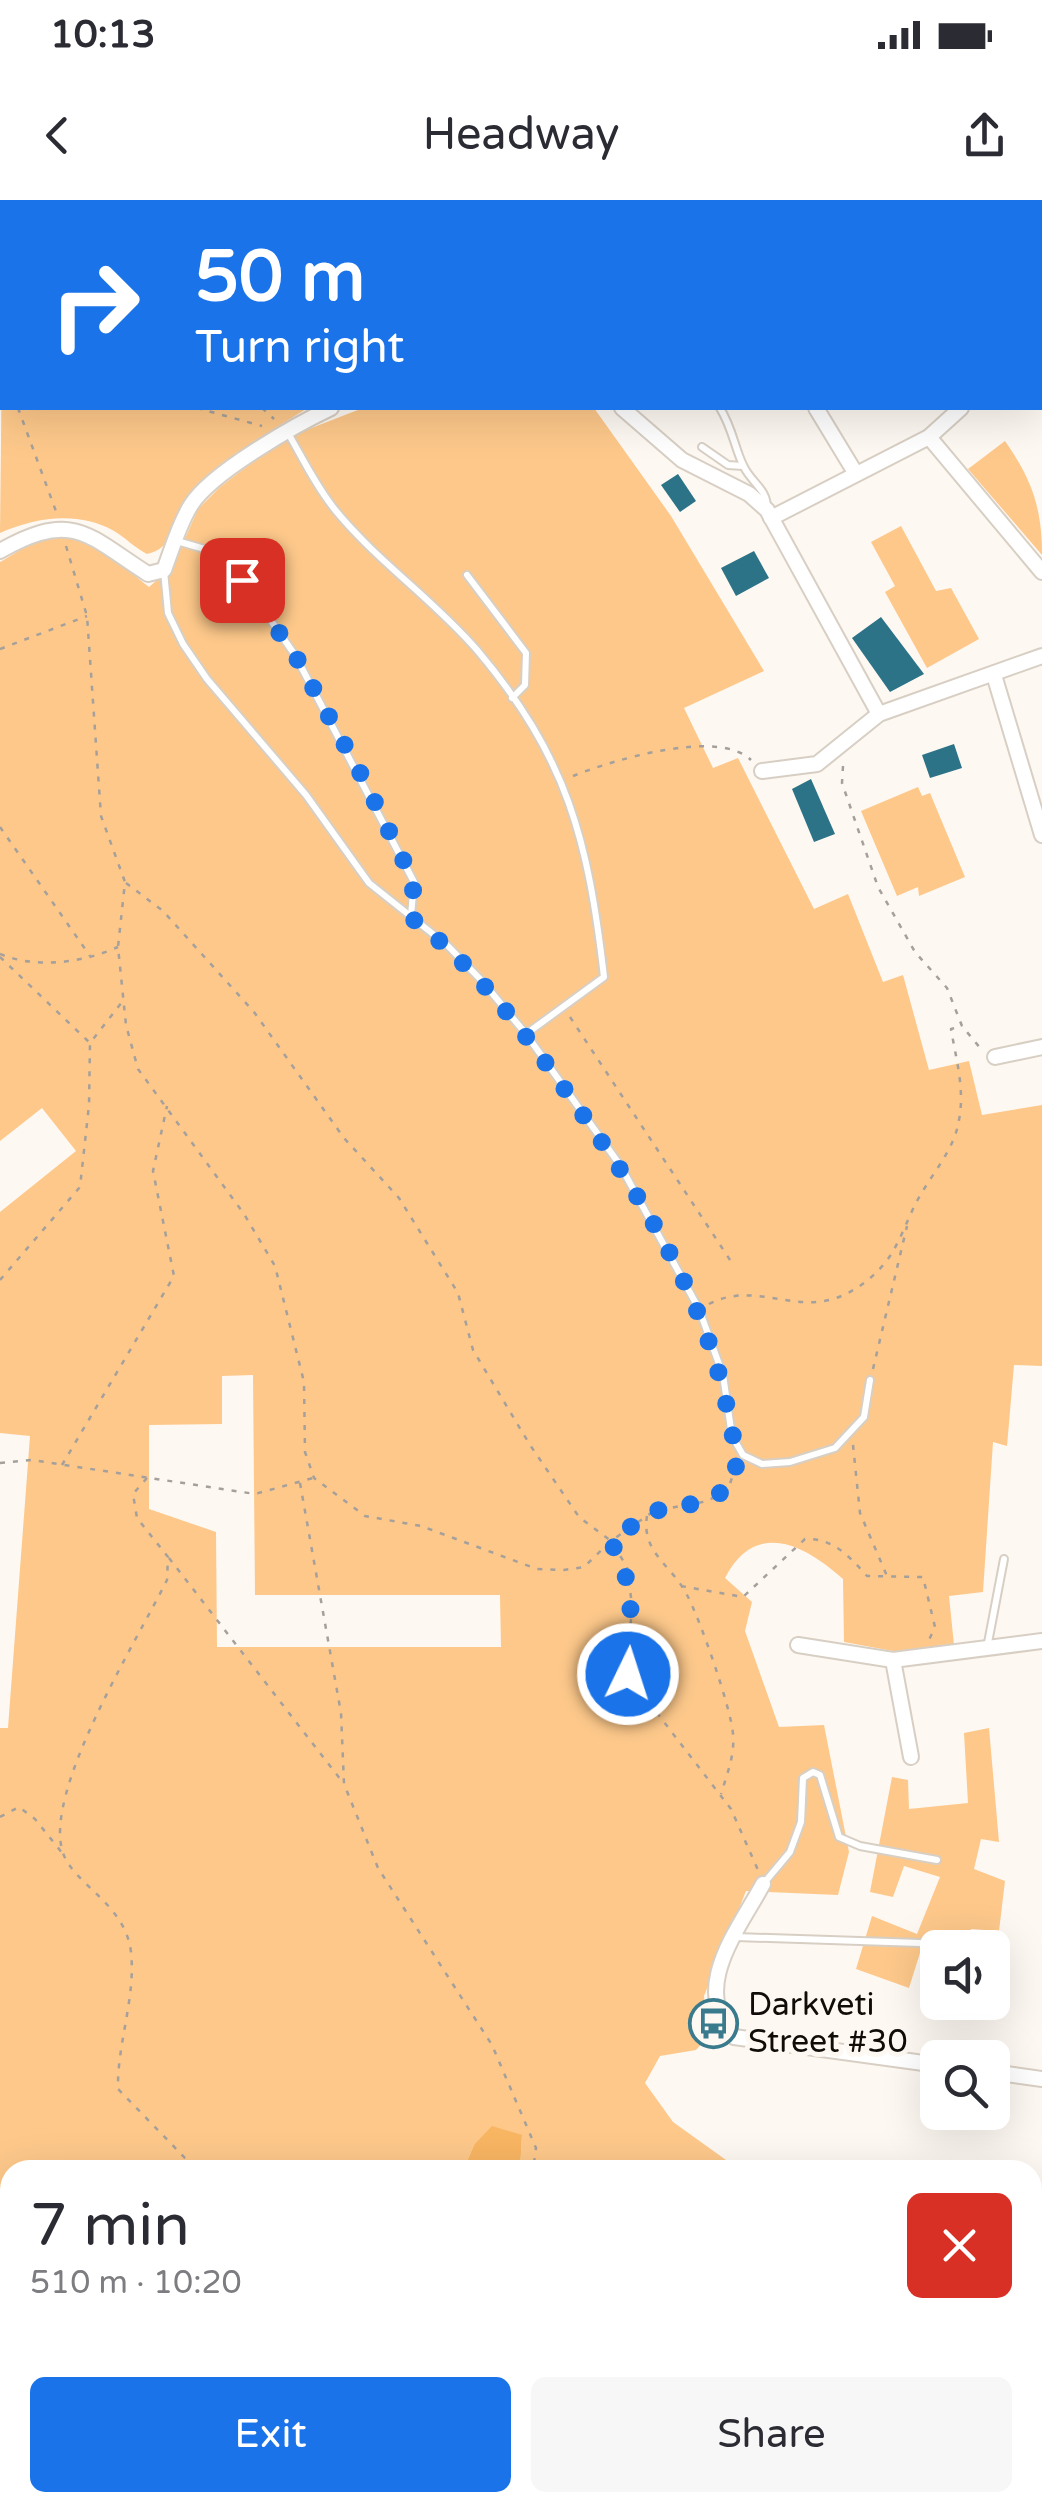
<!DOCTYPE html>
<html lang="en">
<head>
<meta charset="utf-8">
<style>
  :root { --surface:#fff; --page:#f7f7f7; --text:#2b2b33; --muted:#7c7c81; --accent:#1a73e8 }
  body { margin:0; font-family:"Varela Round",sans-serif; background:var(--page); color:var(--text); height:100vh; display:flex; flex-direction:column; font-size:38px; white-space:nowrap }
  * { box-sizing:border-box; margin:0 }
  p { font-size:32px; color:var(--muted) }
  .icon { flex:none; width:55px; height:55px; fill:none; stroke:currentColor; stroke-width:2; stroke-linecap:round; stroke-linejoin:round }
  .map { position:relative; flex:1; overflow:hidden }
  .panel { position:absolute; left:0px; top:1960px; width:1042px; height:352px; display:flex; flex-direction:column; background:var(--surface); border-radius:30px 30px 0 0; box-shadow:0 10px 40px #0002 }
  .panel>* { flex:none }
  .banner { position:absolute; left:0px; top:0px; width:1042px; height:210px; box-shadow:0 10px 40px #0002; background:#1a73e8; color:#fff; overflow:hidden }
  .controls { position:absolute; left:920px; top:1730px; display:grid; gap:20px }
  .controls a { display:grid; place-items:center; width:90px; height:90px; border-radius:15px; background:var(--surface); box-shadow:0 10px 40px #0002; font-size:50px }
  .pin { position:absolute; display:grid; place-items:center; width:85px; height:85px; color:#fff; margin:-42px; border-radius:20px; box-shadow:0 5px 15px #0006 }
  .me { position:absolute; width:110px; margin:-55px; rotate:4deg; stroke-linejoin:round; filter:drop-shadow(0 0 8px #0008) }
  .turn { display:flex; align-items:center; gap:35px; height:210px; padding:0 30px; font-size:45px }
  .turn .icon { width:130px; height:130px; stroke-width:2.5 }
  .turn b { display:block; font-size:70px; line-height:85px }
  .round { display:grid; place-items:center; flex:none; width:105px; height:105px; border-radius:15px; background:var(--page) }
  .summary { display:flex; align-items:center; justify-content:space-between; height:170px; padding:0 30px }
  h1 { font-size:60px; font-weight:600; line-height:75px }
  .cta { display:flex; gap:20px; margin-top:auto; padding:20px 30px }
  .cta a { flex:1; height:115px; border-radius:15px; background:var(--accent); color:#fff; font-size:40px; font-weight:600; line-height:115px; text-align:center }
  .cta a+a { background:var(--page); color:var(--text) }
  .status { display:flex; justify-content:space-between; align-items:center; height:70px; padding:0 50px; background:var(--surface); direction:ltr }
  .status svg { height:28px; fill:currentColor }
  header { display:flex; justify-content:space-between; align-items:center; height:130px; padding:0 30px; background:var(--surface); font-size:45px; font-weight:600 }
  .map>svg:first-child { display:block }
  .green { fill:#fdc88a; fill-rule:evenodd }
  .forest { fill:#f8b562 }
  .building { fill:#2c7387 }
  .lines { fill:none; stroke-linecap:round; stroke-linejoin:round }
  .service-casing { stroke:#d8cfc4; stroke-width:10 }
  .minor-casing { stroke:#d8cfc4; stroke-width:18 }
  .path { stroke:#a5a09b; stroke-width:2.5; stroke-dasharray:5 8; stroke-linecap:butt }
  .service { stroke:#fff; stroke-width:6 }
  .minor { stroke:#fff; stroke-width:14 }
  .route { stroke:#1a73e8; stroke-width:18; stroke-dasharray:0 32.4 }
  .labels { text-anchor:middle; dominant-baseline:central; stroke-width:10; stroke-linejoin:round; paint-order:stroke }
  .poi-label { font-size:32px; fill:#100d09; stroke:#fef8f2; text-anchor:start }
</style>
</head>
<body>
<div class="status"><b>10:13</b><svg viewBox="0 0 49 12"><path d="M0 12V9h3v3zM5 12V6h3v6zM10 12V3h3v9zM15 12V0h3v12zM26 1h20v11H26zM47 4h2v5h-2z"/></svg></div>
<header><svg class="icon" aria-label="back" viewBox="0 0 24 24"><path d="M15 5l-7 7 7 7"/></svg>Headway<svg class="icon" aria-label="share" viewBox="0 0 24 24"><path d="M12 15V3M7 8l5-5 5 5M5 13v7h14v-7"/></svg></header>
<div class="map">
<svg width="1042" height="2312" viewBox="0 0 1042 2312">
  <rect width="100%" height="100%" fill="#fef8f2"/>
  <g class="green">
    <path d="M2 149V208H308C283 222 199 279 185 301 172 323 175 348 147 354 135 348 126 338 114 331 79 311 36 317 0 333Z"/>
    <path d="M363 208H594L671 316 764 471 684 508 713 568 738 558 814 709 848 694 883 782 903 775 929 870 969 861 982 915 1042 905V1166L1014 1165 1007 1246 993 1242 983 1392 949 1396 954 1445 909 1454 844 1442 843 1379C803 1343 755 1320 725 1378L752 1402 745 1431 779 1527 824 1525 849 1652 838 1695 746 1691 704 1796 706 1839 696 1850 660 1856 645 1883 673 1922 740 1970H520L522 1935 474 1945 463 1970H10V2302L673 2303 657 2312H0V1528H8L30 1236 0 1233V1012L76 951 42 908 0 941V362C13 355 29 343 43 339 85 328 120 364 149 387L173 366 198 309 220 287 283 239ZM253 1175 255 1395H500L501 1447H217L216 1332 149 1309V1225L222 1224V1176Z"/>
    <path d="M1005 241C1032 280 1042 308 1042 355L968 269Z"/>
    <polygon points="901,326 936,391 951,388 979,439 927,468 885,392 895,386 871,342"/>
    <polygon points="918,587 922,596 930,593 965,677 919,696 918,687 897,696 861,611"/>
    <polygon points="989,1528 999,1642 981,1639 974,1669 1005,1681 999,1731 971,1729 968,1747 925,1737 909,1788 856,1769 872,1716 917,1734 940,1677 904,1666 893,1697 870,1692 892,1577 908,1580 909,1609 968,1603 964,1533"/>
    <polygon points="759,2303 868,2302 868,2304 865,2312 737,2312"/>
  </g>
  <polygon class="forest" points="492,1926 522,1935 520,1970 463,1970 474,1945"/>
  <g class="building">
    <polygon points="678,274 696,301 680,312 661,285"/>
    <polygon points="754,351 769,378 736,396 721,368"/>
    <polygon points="881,417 924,474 890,492 852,438"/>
    <polygon points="954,544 962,568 930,578 922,555"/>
    <polygon points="811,579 835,634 814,642 792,589"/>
  </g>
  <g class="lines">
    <defs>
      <g id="service">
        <path d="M720 208C733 229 735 250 744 267 752 283 767 289 767 308"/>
        <path d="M288 233C303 259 317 288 336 311 378 362 434 400 477 450 568 558 588 640 604 777L526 834"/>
        <polyline points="702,247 728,265 743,266"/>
        <polyline points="177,341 225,355 295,455 414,682 411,716"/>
        <polyline points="164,371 168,413 183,444 207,479 306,595 369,683 448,746 482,781 526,834 620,965 699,1109 723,1175 732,1236 743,1255 762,1264 790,1262 835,1248 864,1217 870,1180"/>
        <polyline points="467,375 526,453 525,485 512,498"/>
        <polyline points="987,1448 1004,1359"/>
        <polyline points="764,1683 790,1652 801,1622 803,1578 813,1572 820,1575 839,1637 860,1646 937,1660"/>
        <polyline points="736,1737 920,1743"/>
      </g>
      <g id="minor">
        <polyline points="297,0 298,2"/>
        <polyline points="458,0 460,2"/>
        <polyline points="718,0 719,2"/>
        <polyline points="1006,0 1008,2"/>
        <polyline points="1040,54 1042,57"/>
        <polyline points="1040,102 1042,100"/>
        <polyline points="622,208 682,260 749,294 767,310 879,514"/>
        <polyline points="816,208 856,274"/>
        <polyline points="929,237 1042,372"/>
        <polyline points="771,318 929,237 961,208"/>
        <path d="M0 351C74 309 88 336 148 374L164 370C172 349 179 324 191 305 211 273 295 225 331 208"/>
        <polyline points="994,475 1042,635"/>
        <polyline points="762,571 817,564 879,514 1042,456"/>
        <polyline points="995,857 1042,847"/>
        <polyline points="798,1445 893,1460 1042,1441"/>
        <polyline points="893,1460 911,1557"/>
        <path d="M763 1684C737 1732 690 1788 734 1837L938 1865"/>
        <polyline points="992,1872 1042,1879"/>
        <polyline points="1032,2065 1042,2061"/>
        <polyline points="915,2302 927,2312"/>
        <polyline points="678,2312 693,2302"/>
        <polyline points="1031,2312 1042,2238"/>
      </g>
    </defs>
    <use href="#service" class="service-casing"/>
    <use href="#minor" class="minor-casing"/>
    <g class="path">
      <polyline points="116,0 116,2"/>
      <polyline points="0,105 2,105"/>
      <polyline points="0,170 2,175"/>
      <polyline points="18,208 57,314"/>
      <polyline points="197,208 262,226"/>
      <polyline points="262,208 274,219"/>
      <polyline points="66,346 87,416 101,616 125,682 118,747 126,825 138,869 244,1014 275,1066 304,1182 305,1252 314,1278 365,1316 421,1326 537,1369 564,1370 584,1367 611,1341 654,1311 708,1301 729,1287 736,1265"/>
      <polyline points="0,449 87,416"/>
      <polyline points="843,566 842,583 878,687 915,752 947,788 962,826 981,849"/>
      <path d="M573 576C613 560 718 528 751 560"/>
      <polyline points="0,627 90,756"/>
      <polyline points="126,683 163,711 254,812 344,938 399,998 458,1093 473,1150 530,1245 579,1317 611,1341 627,1367 632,1405 627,1474 731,1609 758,1670"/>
      <path d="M0 754C37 769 82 763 118 747"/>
      <polyline points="0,757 89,842"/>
      <polyline points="570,817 734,1066"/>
      <polyline points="0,1080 80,987 89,905 90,843 122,802"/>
      <path d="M709 1104C753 1081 792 1113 836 1098 857 1091 878 1074 890 1056 901 1039 908 1018 917 1001 932 973 954 951 959 920 965 889 956 859 951 829L962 826"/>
      <polyline points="873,1169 907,1026"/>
      <polyline points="853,1245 860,1313 887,1376"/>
      <polyline points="0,1263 32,1260 255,1294 313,1278"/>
      <polyline points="62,1265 174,1076 153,971 167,906"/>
      <path d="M147 1278 133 1294 137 1318 168 1357 167 1380C138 1439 42 1592 63 1653 74 1685 125 1703 131 1752 136 1797 117 1844 118 1889L185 1958 211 1970"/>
      <polyline points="300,1283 341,1513 344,1584 378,1668 492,1845 536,1948 533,1970"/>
      <path d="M647 1316C641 1353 672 1365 687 1395 700 1419 731 1508 733 1534 735 1555 727 1574 721 1594"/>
      <polyline points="169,1358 344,1584"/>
      <path d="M681 1386 743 1397 805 1339C833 1338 849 1356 867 1376L923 1377 935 1427 929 1440"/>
      <polyline points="0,1617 19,1607 35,1619 63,1654"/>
      <polyline points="0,2021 10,2023"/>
      <polyline points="0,2133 10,2133"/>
      <polyline points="370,2302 375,2312"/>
      <polyline points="116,2312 129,2302"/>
    </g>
    <use href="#service" class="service"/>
    <use href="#minor" class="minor"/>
  </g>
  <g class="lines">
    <path class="route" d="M242 380 295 455 363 578 414 682 410 717C477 767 523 831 571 898 643 999 711 1104 731 1229 732 1236 737 1243 738 1250 739 1262 733 1275 729 1287L708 1301 654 1311 610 1341C637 1384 631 1425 628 1474"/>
  </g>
  <defs>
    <symbol id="bus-ring" viewBox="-11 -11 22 22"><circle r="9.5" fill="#fef8f2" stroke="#397a8d" stroke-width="1.5"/><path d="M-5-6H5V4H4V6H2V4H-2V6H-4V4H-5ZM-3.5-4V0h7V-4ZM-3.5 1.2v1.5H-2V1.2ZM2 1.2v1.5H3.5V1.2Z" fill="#397a8d"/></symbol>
  </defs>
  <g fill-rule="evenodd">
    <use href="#bus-ring" x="686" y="1796" width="55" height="55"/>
  </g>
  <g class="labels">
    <g class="poi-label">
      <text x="748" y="1805">Darkveti<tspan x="748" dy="37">Street #30</tspan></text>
    </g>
  </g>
</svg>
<div class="controls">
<a><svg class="icon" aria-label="sound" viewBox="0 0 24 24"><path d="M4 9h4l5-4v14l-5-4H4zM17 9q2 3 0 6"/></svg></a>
<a><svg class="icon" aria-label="search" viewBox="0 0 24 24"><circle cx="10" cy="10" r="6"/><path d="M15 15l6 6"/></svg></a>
</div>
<div class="pin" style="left:242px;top:380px;background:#d93025"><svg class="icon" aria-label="arrive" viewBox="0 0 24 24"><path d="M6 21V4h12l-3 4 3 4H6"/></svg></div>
<svg class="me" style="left:628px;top:1474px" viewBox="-20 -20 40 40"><circle r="17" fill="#1a73e8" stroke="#fff" stroke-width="3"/><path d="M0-11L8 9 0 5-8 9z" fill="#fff"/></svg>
<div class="banner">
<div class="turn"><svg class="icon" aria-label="right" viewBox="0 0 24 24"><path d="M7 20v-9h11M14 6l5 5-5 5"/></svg><div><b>50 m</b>Turn right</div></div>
</div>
<section class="panel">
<div class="summary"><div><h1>7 min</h1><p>510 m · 10:20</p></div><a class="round" style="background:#d93025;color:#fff"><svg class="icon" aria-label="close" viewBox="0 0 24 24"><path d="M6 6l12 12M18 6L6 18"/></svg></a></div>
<div class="cta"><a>Exit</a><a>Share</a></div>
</section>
</div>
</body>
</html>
